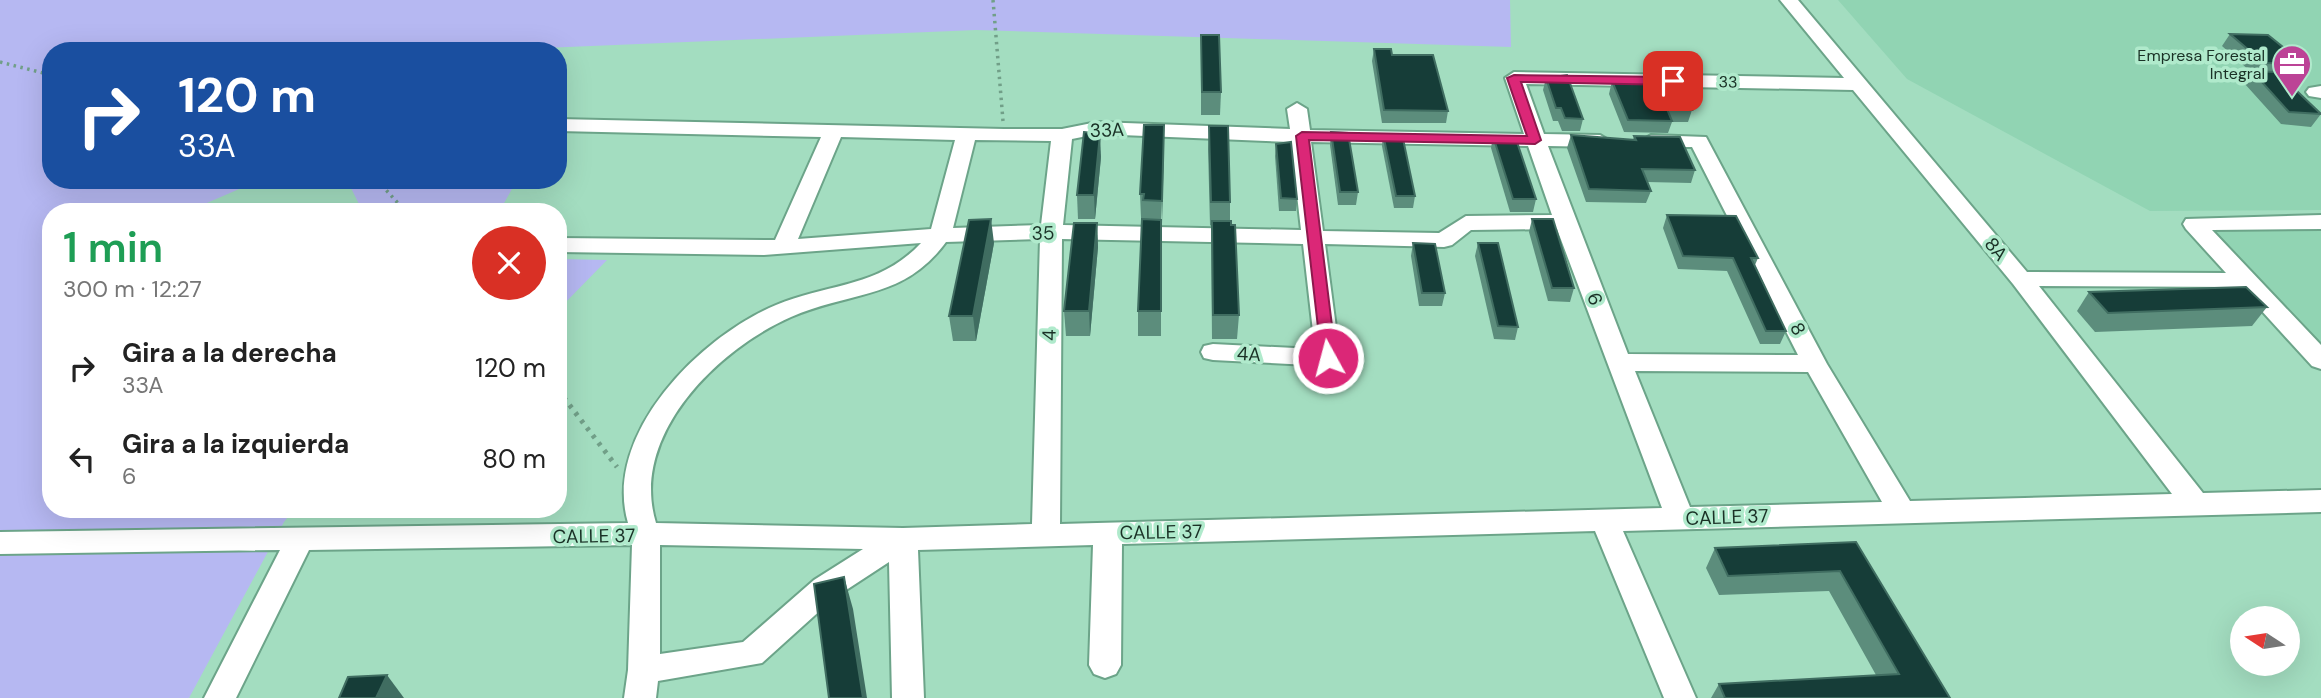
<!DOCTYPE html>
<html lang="es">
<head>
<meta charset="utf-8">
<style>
  :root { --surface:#fff; --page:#f2f2f2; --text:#222; --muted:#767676 }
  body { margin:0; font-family:"DM Sans",sans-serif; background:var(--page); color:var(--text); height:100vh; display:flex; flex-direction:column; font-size:26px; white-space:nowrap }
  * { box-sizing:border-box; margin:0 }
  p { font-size:23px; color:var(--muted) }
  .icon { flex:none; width:38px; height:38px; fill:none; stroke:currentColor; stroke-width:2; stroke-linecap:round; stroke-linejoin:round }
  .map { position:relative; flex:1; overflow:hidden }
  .panel { position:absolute; left:42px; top:203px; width:525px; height:315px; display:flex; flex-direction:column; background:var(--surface); border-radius:28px; box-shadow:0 7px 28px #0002 }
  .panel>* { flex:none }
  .guide { position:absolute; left:42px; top:42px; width:525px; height:147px; border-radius:28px; box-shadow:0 7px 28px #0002; background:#1a4fa0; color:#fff; overflow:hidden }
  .needle { width:46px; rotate:282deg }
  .tools { position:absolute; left:2230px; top:606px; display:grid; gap:14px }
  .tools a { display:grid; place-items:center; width:70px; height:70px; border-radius:50%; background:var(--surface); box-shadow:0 7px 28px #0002; font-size:35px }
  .pin { position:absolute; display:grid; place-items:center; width:60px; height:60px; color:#fff; margin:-30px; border-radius:14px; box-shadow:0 4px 10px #0006 }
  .me { position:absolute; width:77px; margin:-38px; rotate:353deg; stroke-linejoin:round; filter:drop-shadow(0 0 5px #0008) }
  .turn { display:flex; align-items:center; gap:24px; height:147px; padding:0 21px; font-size:32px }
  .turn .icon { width:91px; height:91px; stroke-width:2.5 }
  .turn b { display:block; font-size:49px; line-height:60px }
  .round { display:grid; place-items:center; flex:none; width:74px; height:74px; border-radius:37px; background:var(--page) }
  .head { display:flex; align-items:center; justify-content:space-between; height:119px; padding:0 21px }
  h1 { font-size:42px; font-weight:600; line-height:52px; color:#1e9e55 }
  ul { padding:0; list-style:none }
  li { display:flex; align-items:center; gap:21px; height:91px; padding:0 21px }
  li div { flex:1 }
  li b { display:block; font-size:26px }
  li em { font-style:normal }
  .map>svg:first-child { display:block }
  .built { fill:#91d4b3 }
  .green { fill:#b6b8f2 }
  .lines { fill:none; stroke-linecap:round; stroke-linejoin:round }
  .minor-casing { stroke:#6ca489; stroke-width:4 }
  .path-far1 { stroke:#719f88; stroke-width:3.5; stroke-dasharray:2.5 4.5; stroke-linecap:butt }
  .path { stroke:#719f88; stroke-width:5; stroke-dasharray:3.5 6; stroke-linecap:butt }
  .minor { fill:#fff; fill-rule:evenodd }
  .wall { fill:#5c8d7c }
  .shaded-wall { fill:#406d61 }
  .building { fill:#163d38; stroke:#406d61; stroke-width:2 }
  .route { fill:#db2777; stroke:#8e194d; stroke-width:2 }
  .labels { text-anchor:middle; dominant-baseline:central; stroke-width:7; stroke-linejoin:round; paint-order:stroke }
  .far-poi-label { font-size:16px; fill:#1a3126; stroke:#b0eacc; text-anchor:end }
  .far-street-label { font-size:16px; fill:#1a3126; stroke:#b0eacc }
  .street-label { font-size:19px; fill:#1a3126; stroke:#b0eacc }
</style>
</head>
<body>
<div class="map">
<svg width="2321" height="698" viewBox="0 0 2321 698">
  <rect width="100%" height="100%" fill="#a3ddc0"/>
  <g class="built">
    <polygon points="1838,0 2321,0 2321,210 2150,211 1907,79"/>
    <polygon points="2321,225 2321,343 2205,226"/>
  </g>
  <g class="green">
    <polygon points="0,0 1510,0 1511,47 976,30 472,51 51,51 51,180 260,180 186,212 51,212 51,509 294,509 284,522 189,698 0,698"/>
    <polygon points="347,180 517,180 499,212 363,212"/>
    <polygon points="558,259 607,260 558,310"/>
  </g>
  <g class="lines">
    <defs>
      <g id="minor">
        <path d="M1780 0H1798L2027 272 2226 273 2186 229 2183 224 2186 219 2321 215V229L2212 230 2321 345V369L2312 366 2240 287 2039 286 2203 493 2321 490V512L1623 531 1696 698H1664L1595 531 1122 544 1121 665 1116 674 1105 678 1094 674 1089 665 1093 545 918 550 924 698H892L889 562 834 598 762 663 658 681 656 698H624L628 670 632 545 309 550 236 698H204L280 550 0 554V532L628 523C602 434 701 336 776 305 829 283 879 288 921 243L764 255 558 252V238L775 240 821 137 558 131V119L1004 129H1062L1097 122 1290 129 1287 109 1297 103 1307 109 1310 130 1524 134 1505 78 1514 72 1844 78ZM1526 84 1853 90 2013 284 2172 494 1910 501 1827 364 1706 137 1651 135 1641 141 1651 147H1692L1798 355 1628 354 1548 146 1600 147 1610 141 1600 135 1544 134ZM1097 134 1291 142 1301 230 1063 225 1072 139ZM841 137 955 140 931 229 798 239ZM975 140 1051 141 1041 225 953 228ZM1311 142 1528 146 1552 215 1466 216 1439 233 1323 231ZM1557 229 1662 508 1060 524 1062 239 1303 244 1315 349 1213 344 1204 346 1201 352 1204 358 1213 360 1328 366 1337 364 1340 358 1325 244 1444 247 1452 245 1471 230ZM1040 239 1032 524 903 528 656 523C629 435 718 349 791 317 850 291 904 300 946 242ZM1635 371 1808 372 1882 502 1690 507ZM660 545 863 549 814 580 743 642 660 654Z"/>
        <polygon points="2321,86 2321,98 2309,96 2306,92 2309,88"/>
      </g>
    </defs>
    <use href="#minor" class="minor-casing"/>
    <g class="path-far1">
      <polyline points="993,0 1003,121"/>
      <polyline points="0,62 51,75"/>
      <polyline points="377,180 406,212"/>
    </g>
    <polyline class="path" points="558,390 617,467"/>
    <use href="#minor" class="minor"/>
  </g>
  <g class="wall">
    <polygon points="2230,34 2304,64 2295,76 2281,76 2321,114 2311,127 2281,124 2244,83 2251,72 2222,46"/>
    <polygon points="1201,35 1221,92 1220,115 1201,115"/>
    <polygon points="1374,49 1448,111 1446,123 1382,123 1372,61"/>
    <polygon points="1546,78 1583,119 1580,131 1562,131 1558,121 1553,121 1543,90"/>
    <polygon points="1612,81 1692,110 1688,122 1672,122 1668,133 1624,132 1609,94"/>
    <polygon points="1209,126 1230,202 1230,221 1239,315 1237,339 1212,339 1211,226 1210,225 1208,149"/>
    <polygon points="1331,132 1358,192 1356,205 1338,205 1330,145"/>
    <polygon points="1383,134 1415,196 1413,208 1394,208 1382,146"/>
    <polygon points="1571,135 1633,140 1634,136 1695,170 1691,183 1647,182 1651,191 1646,203 1586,202 1567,148"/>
    <polygon points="1493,136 1536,199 1533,212 1510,212 1491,148"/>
    <polygon points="1276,144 1297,199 1296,211 1279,211 1275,156"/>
    <polygon points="1164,149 1161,224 1161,336 1138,336 1138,311 1143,219 1143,218 1141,218 1140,194"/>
    <polygon points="1101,157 1095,219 1078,219 1077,195"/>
    <polygon points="1667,215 1758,258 1755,265 1786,331 1780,344 1760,344 1727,271 1678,269 1663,228"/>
    <polygon points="1532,219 1574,288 1570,302 1548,301 1529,232"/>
    <polygon points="1097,223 1098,247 1090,336 1066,336 1064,311"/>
    <polygon points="994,243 976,341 953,341 949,316"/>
    <polygon points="1413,243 1445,293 1442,306 1419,306 1411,256"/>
    <polygon points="1478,243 1518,327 1515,340 1494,339 1475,256"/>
    <polygon points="2089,292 2267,307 2252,326 2095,332 2077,311"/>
    <polygon points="1856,542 1950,698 1711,698 1719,684 1876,675 1829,591 1719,595 1706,568 1715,548"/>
  </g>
  <g class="shaded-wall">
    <polygon points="1164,125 1164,149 1162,224 1162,201"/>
    <polygon points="1100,134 1101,157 1095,219 1094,195"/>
    <polygon points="991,219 994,243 976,341 973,316"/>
    <polygon points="1097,223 1098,247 1090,336 1089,311"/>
    <polygon points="844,577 853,609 867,698 863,698"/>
    <polygon points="387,675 404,698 376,698"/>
  </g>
  <g class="building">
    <polygon points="2230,34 2268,35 2304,64 2264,63"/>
    <polygon points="1201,35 1219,35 1221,92 1202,92"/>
    <polygon points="1374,49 1391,49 1392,55 1433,55 1448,111 1384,110"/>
    <polygon points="2252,71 2277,72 2321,114 2289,112"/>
    <polygon points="1567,75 1583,119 1565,118 1561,108 1556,108 1546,78"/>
    <polygon points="1612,81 1678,83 1692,110 1667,109 1672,121 1628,120"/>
    <polygon points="1144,125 1164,125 1162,201 1143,200 1144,194 1140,194"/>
    <polygon points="1209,126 1228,126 1230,202 1211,202"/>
    <polygon points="1084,132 1100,134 1094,195 1077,195"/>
    <polygon points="1331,132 1348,133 1358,192 1340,192"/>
    <polygon points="1383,134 1402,134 1415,196 1396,196"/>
    <polygon points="1571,135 1636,140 1634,136 1680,137 1695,170 1642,169 1651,191 1589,189"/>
    <polygon points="1493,136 1515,136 1536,199 1513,199"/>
    <polygon points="1291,142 1297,199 1281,198 1276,144"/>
    <polygon points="1667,215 1736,216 1758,258 1751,258 1786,331 1766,331 1733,258 1683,256"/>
    <polygon points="991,219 973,316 949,316 969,220"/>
    <polygon points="1142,219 1161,220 1161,311 1138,311"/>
    <polygon points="1532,219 1553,219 1574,288 1552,288"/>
    <polygon points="1212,221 1231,221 1231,225 1235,225 1239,315 1213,315"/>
    <polygon points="1074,223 1097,223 1089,311 1064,311"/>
    <polygon points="1413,243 1435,244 1445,293 1422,293"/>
    <polygon points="1478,243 1498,243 1518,327 1498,326"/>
    <polygon points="2246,287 2267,307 2108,313 2089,292"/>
    <polygon points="1856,542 1950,698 1725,698 1719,684 1899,674 1840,571 1728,576 1715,548"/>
    <polygon points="844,577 863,698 829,698 814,584"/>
    <polygon points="387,675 376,698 339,698 348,677"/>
  </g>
  <polygon class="route" points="1514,75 1673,77 1679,81 1673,85 1521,82 1541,140 1535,144 1309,140 1336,358 1334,362 1322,362 1296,136 1302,132 1527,136 1507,78"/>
  <defs>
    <symbol id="office-pin" viewBox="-11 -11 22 30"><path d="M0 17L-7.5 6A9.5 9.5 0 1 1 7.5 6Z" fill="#bc4396" stroke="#b0eacc"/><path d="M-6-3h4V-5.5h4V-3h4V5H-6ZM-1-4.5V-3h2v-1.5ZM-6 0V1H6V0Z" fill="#fff"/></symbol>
  </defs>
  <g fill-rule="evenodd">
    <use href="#office-pin" x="2270" y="42" width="44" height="60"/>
  </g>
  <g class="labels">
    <g class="far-poi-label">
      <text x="2265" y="55">Empresa Forestal<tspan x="2265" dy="18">Integral</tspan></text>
    </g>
    <g class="far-street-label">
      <text transform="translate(1728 82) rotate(1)">33</text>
    </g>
    <g class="street-label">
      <text transform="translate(1107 130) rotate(-2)">33A</text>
      <text transform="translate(1043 233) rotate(-1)">35</text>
      <text transform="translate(1996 249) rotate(50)">8A</text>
      <text transform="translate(1595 299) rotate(69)">6</text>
      <text transform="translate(1798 329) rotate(63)">8</text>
      <text transform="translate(1049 335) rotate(-89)">4</text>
      <text transform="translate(1249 354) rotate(3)">4A</text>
      <text transform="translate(1727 517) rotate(-2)">CALLE 37</text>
      <text transform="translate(1161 532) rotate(-1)">CALLE 37</text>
      <text transform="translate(594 536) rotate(-1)">CALLE 37</text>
    </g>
  </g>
</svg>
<div class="tools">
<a><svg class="needle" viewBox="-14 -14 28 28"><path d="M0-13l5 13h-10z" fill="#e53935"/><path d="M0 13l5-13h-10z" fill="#767676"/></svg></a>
</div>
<div class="pin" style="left:1673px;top:81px;background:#d93025"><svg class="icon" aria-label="arrive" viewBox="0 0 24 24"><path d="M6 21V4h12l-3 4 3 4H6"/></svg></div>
<svg class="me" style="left:1328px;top:358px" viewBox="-20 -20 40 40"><circle r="17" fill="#db2777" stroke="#fff" stroke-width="3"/><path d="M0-11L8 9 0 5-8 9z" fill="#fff"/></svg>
<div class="guide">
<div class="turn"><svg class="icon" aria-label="right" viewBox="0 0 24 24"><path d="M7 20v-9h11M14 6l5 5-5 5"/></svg><div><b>120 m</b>33A</div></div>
</div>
<section class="panel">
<div class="head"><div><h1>1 min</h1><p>300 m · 12:27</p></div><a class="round" style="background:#d93025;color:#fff"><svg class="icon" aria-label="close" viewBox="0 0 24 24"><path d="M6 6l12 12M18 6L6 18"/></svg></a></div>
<ul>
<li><svg class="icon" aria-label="right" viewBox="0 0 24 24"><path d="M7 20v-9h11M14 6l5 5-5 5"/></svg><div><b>Gira a la derecha</b><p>33A</p></div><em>120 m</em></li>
<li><svg class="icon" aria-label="left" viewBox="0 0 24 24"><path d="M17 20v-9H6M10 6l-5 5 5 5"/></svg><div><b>Gira a la izquierda</b><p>6</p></div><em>80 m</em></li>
</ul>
</section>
</div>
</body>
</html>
